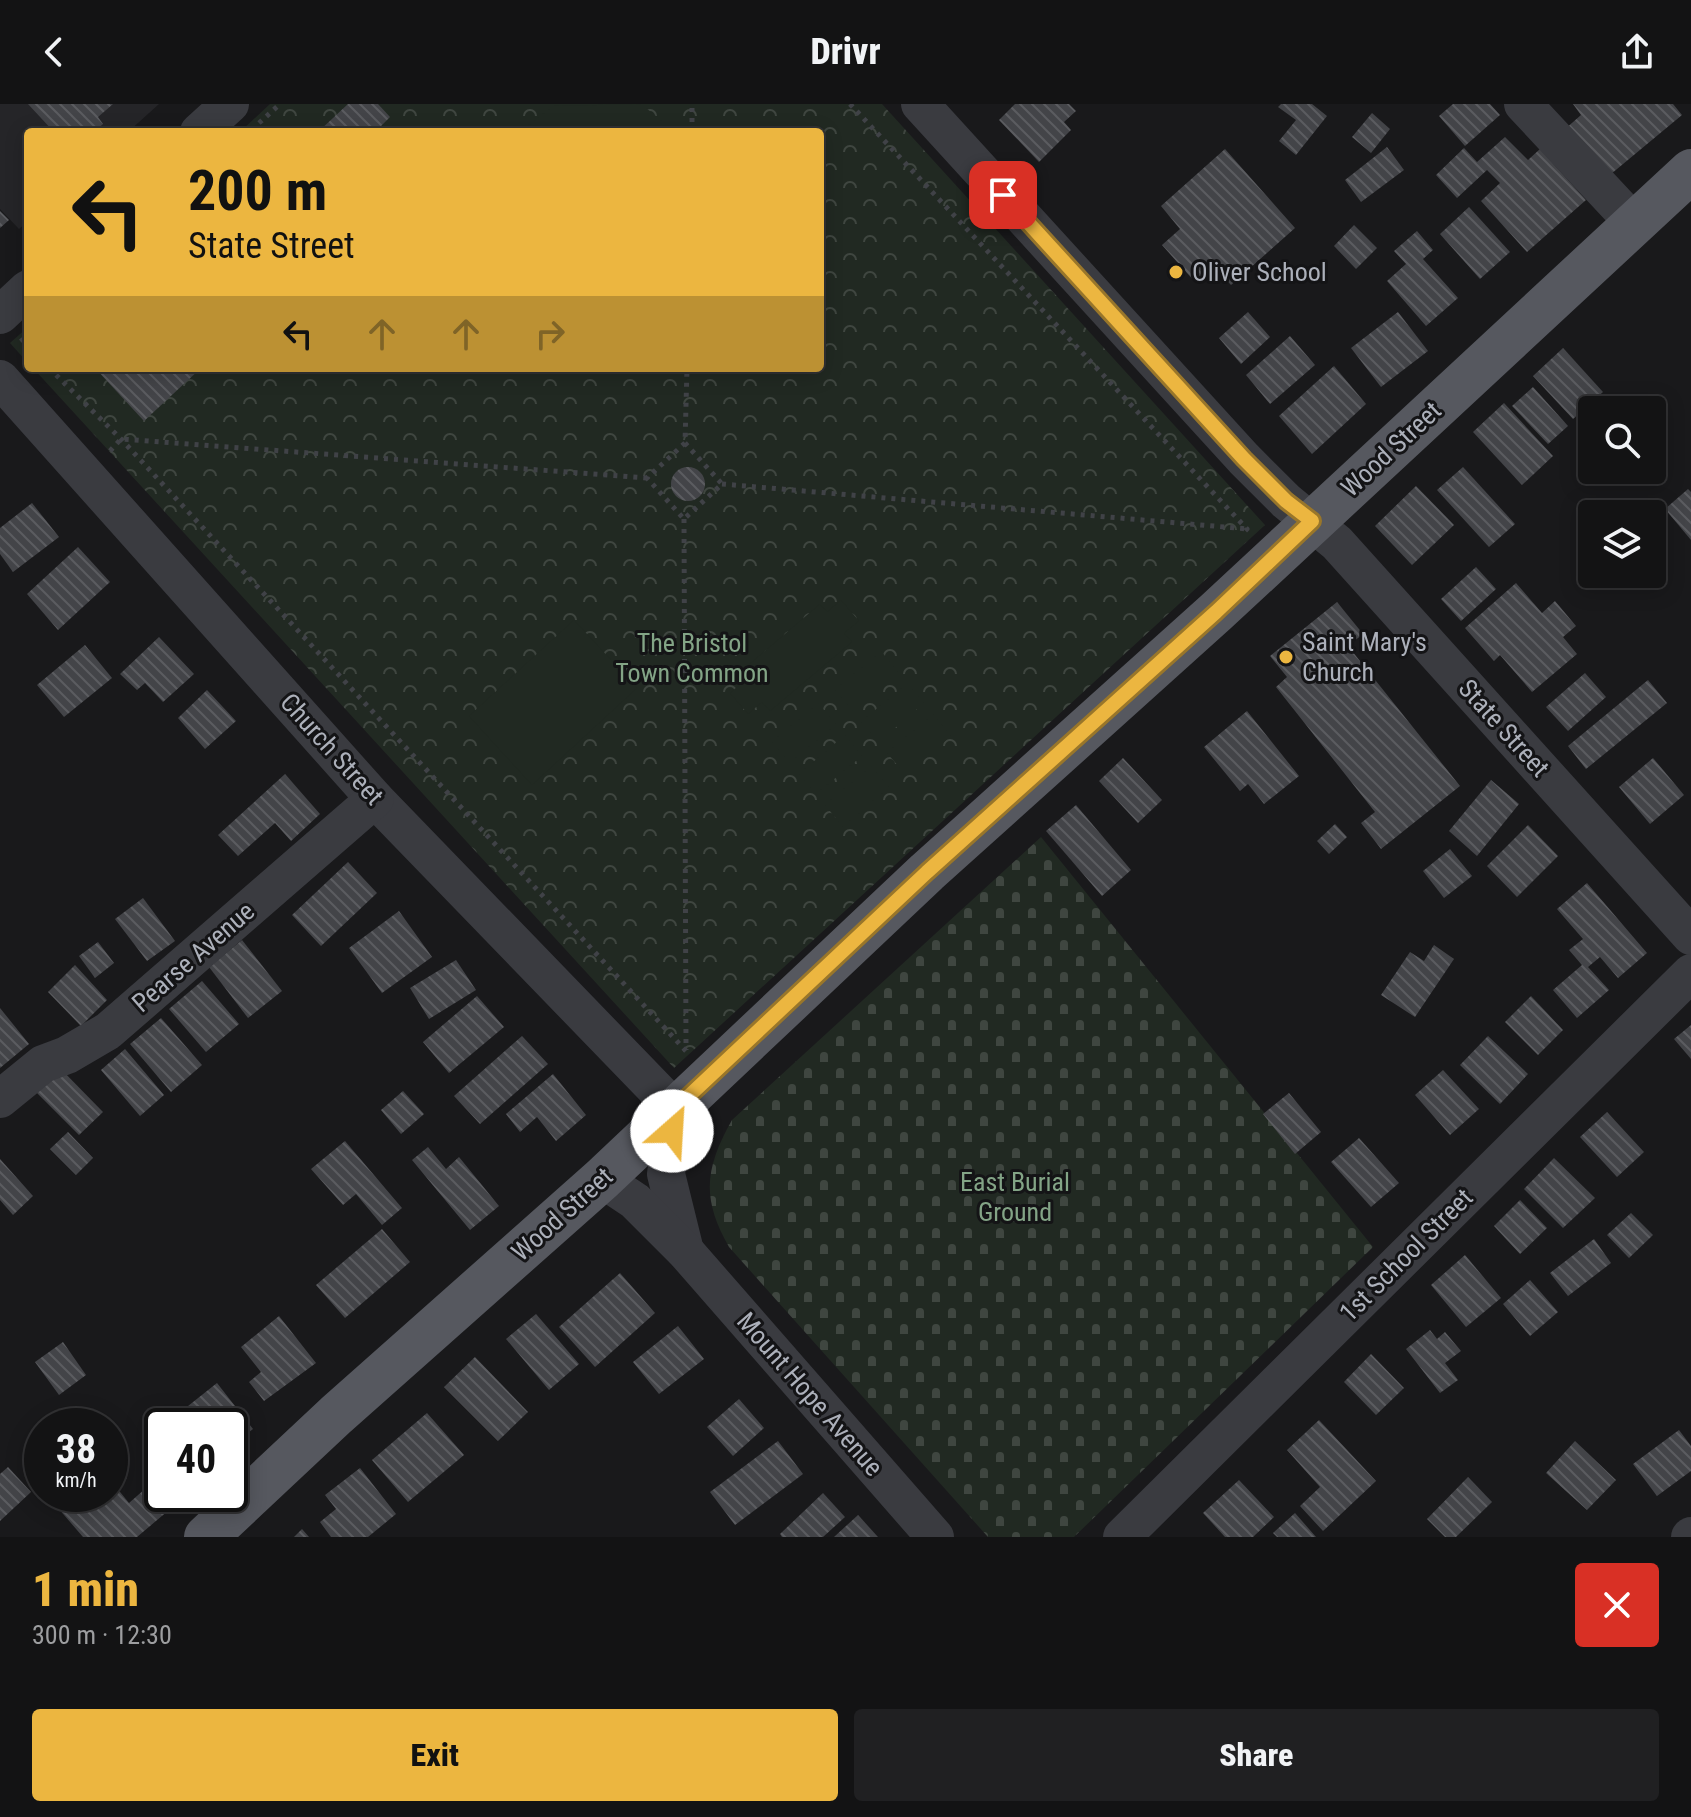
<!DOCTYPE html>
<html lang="en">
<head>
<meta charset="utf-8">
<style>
  :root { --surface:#131314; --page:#202022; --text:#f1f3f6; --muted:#9d9ea0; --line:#323234; --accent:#ecb640 }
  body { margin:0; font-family:"Roboto Condensed",sans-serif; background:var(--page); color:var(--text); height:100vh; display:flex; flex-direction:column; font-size:30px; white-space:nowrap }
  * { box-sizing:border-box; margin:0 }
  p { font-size:26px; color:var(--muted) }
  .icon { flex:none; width:44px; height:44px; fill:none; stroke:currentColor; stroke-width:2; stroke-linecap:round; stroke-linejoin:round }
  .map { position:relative; height:1433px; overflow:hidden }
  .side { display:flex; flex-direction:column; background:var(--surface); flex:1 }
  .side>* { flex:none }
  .guide { position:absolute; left:24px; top:24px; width:800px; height:244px; border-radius:8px; box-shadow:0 4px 20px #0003,0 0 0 2px var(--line); background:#ecb640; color:#111; overflow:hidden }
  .controls { position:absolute; left:1578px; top:292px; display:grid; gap:16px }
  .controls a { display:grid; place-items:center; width:88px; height:88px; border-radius:8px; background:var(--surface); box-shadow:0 4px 20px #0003,0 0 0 2px var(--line); font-size:40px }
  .speed { position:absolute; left:24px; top:1304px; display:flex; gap:16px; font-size:40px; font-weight:700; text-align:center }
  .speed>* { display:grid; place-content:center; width:104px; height:104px; border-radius:50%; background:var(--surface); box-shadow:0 4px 20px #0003,0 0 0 2px var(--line); line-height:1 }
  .speed small { font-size:20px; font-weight:400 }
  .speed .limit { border:4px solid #111; border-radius:12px; background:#fff; color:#111 }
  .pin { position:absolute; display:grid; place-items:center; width:68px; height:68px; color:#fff; margin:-34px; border-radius:16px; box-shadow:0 4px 12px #0006 }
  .me { position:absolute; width:88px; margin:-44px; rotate:26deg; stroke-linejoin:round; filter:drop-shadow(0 0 6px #0008) }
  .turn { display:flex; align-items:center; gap:28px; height:168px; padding:0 32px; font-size:36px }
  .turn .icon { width:104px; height:104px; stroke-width:2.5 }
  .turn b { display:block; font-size:56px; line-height:68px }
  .lanes { display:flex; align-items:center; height:76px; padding:0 32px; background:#0003; justify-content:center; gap:40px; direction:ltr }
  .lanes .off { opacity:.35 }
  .round { display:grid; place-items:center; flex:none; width:84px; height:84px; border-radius:8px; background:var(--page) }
  .head { display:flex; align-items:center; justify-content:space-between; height:136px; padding:0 32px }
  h1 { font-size:48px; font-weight:800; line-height:60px; color:var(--accent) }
  .action { display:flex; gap:16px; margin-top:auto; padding:16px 32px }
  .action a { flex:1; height:92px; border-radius:8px; background:var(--accent); color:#111; font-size:32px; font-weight:800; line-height:92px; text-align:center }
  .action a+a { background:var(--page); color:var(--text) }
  header { display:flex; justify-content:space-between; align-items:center; height:104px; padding:0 32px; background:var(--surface); font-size:36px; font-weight:800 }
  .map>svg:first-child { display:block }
  .built { fill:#252528 }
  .forest { fill:url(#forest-crowns) }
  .cemetery { fill:url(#cemetery-stones) }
  .garden { fill:#212922 }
  .building { fill:url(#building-back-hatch) }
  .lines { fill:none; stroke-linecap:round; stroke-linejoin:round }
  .path { stroke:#404247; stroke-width:5; stroke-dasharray:4 6; stroke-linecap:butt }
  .minor { stroke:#3a3b40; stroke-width:38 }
  .major { stroke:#56585f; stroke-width:44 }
  .route-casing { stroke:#99762a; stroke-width:20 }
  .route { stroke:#ecb640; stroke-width:14 }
  .poi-dot { fill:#ecb640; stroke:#141416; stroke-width:3 }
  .labels { text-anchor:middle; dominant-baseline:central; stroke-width:6; stroke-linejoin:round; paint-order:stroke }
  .poi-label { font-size:26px; fill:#acb0ba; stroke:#141416; text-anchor:start }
  .street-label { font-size:26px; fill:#acb0ba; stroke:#141416 }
  .park-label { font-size:26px; fill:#83a486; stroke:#141416 }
</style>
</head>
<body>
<header><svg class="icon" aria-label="back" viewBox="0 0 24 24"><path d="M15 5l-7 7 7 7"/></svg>Drivr<svg class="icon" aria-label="share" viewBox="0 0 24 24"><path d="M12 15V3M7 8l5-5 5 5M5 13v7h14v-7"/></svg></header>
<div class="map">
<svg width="1691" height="1433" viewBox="0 0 1691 1433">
  <defs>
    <pattern id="forest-crowns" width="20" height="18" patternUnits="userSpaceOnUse" patternTransform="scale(2)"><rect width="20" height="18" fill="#212922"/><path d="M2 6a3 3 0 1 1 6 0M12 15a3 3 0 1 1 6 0" fill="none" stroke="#3f4640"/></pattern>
    <pattern id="cemetery-stones" width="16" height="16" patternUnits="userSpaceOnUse" patternTransform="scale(2)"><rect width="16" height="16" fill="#212922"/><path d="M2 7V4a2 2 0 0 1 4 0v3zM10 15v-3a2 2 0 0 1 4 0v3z" fill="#3f4640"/></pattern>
    <pattern id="building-back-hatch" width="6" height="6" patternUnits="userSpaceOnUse" patternTransform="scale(2)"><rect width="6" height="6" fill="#434448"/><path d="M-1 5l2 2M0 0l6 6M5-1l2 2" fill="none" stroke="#5b5c60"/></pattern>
  </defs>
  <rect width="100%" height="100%" fill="#19191b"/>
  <polygon class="built" points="0,0 159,0 128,28 28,28 28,117 19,125 0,105"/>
  <g class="forest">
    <polygon points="270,0 882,0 1265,421 674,964 33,264 820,264 820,28 240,28"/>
    <polygon points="28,223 28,259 10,239"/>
  </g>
  <path class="cemetery" d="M1041 733 1373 1143 1074 1433H988L729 1143C701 1094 705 1064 732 1016Z"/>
  <g class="garden">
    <polygon points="641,0 667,21 667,28 520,28 553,2"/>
    <polygon points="841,496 859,517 844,529 852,538 770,607 762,598 748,610 730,589 744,577 738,570 820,500 827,508"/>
    <polygon points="574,516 637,584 532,681 469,612"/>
    <polygon points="881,547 898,568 853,607 835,586"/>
    <polygon points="907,579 924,599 879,638 861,618"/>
    <polygon points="818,599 836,620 790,659 772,638"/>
    <polygon points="933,610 951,632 906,671 887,649"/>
    <polygon points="845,631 862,652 816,690 799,670"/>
    <polygon points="871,662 889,683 843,723 825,701"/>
  </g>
  <g class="building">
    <polygon points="28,0 113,0 98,13 103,20 94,28 54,28"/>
    <polygon points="348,0 378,0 390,13 377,26 379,28 318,28"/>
    <polygon points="1015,0 1069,0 1076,7 1064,18 1071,26 1039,58 999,16"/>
    <polygon points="1281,0 1312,0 1327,12 1296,51 1279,37 1296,16 1278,3"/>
    <polygon points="1453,0 1490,0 1500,11 1465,42 1439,12"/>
    <polygon points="1573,0 1673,0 1682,11 1605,75 1564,26 1581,11"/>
    <polygon points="1372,9 1390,25 1371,49 1352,33"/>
    <polygon points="1505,33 1528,56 1540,45 1586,96 1527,148 1481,97 1500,79 1487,66 1457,94 1436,71 1464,44 1477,58"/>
    <polygon points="1387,43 1404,66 1361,98 1345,76"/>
    <polygon points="1225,45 1295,124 1231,181 1213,162 1195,178 1162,141 1180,125 1161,102"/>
    <polygon points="1469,103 1510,148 1480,175 1440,130"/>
    <polygon points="0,107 9,116 0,124"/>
    <polygon points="1354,121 1377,144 1356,165 1334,142"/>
    <polygon points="1417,127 1433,146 1423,155 1458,194 1426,222 1387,177 1406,160 1394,147"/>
    <polygon points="1248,208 1270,233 1241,260 1219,234"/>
    <polygon points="1398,208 1428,247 1381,283 1351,244"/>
    <polygon points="1290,232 1315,261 1270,300 1246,271"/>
    <polygon points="1563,244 1603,288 1573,315 1533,272"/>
    <polygon points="1334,262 1366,300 1312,350 1279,312"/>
    <polygon points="95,264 201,264 144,317"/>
    <polygon points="1533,283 1568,322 1548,340 1512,302"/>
    <polygon points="1504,299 1553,352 1522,381 1473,328"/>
    <circle cx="688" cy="380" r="17"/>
    <polygon points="1463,363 1515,420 1489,443 1437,386"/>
    <polygon points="1416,382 1454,421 1412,461 1375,422"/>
    <polygon points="1688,385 1691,388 1691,436 1665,405"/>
    <polygon points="32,399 59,433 13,468 0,450 0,424"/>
    <polygon points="78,443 110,478 58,526 27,490"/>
    <polygon points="1476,463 1496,485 1461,517 1441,495"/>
    <polygon points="1516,479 1542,509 1555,497 1576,522 1563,533 1577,550 1532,588 1500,551 1494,557 1465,524"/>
    <polygon points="1337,498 1363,530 1348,542 1460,682 1381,745 1361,719 1375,708 1276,583 1287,573 1270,552"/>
    <polygon points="159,533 194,570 163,598 145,579 137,586 120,570"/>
    <polygon points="85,541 112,574 64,613 37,581"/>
    <polygon points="1585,569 1606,593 1568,627 1546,603"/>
    <polygon points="1648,576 1667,599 1586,665 1568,642"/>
    <polygon points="207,586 236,617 205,645 178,614"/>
    <polygon points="1247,607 1299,672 1264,700 1248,680 1240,687 1204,643"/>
    <polygon points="1123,654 1162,696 1138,719 1099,677"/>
    <polygon points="1653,654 1684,691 1650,720 1619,683"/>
    <polygon points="285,670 320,710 291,737 275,719 238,752 218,731"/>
    <polygon points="1491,676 1519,700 1477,752 1449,727"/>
    <polygon points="1076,701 1131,766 1102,792 1046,727"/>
    <polygon points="1335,720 1347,733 1329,750 1317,737"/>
    <polygon points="1528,721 1558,752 1517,793 1487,762"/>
    <polygon points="1450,745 1472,772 1444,794 1423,767"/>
    <polygon points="348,758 377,789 321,842 292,811"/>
    <polygon points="1587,779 1647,849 1618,874 1600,853 1588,863 1609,886 1577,914 1553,886 1582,861 1569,846 1583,835 1557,805"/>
    <polygon points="143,794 175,837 147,857 115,815"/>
    <polygon points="399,807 432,853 382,889 349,844"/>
    <polygon points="242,836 282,887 248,914 209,863"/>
    <polygon points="98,838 114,859 95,874 79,852"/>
    <polygon points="1434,841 1454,855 1415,913 1381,891 1410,848 1424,857"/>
    <polygon points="456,856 476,886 429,915 410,884"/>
    <polygon points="75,861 107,896 81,922 48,888"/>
    <polygon points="202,877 239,920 206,948 169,905"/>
    <polygon points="477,892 504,923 449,969 423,938"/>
    <polygon points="1531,892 1563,926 1538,951 1505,918"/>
    <polygon points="0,904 29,940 0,964"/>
    <polygon points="161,914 202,961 171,988 130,940"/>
    <polygon points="1691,921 1691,955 1674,935"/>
    <polygon points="522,932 548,960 480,1020 454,992"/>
    <polygon points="1488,932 1528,970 1500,1000 1460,961"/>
    <polygon points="125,945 164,991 140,1012 101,966"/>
    <polygon points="56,960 103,1008 79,1031 32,984"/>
    <polygon points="1443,966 1479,1005 1450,1031 1415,991"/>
    <polygon points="553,970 586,1011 556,1037 537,1013 520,1028 506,1010"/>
    <polygon points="403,987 424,1010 401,1030 381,1006"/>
    <polygon points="1289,989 1321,1028 1295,1050 1263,1010"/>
    <polygon points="1607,1008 1644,1048 1617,1073 1580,1033"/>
    <polygon points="68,1028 93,1054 76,1071 50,1045"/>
    <polygon points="1359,1034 1399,1079 1371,1103 1331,1058"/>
    <polygon points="345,1037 402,1104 382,1121 356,1090 343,1101 311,1065"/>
    <polygon points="428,1043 446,1065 459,1053 499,1102 470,1126 412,1056"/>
    <polygon points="1554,1054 1595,1094 1563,1124 1524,1085"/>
    <polygon points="0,1055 33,1092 13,1111 0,1096"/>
    <polygon points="1520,1096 1547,1124 1520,1150 1494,1122"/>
    <polygon points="1631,1109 1653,1131 1629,1154 1607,1131"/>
    <polygon points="382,1125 410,1158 345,1214 316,1181"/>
    <polygon points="1594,1135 1611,1159 1568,1192 1550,1169"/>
    <polygon points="1465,1151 1501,1194 1466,1223 1431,1181"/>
    <polygon points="620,1169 655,1209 595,1263 559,1223"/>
    <polygon points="1530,1176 1558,1208 1530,1232 1503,1200"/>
    <polygon points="536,1210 579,1260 549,1286 506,1235"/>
    <polygon points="279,1212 316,1259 264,1297 249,1278 261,1268 241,1243"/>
    <polygon points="678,1222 704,1255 659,1290 633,1258"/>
    <polygon points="1430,1226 1437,1235 1445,1228 1461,1247 1445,1259 1458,1276 1440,1289 1406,1245"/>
    <polygon points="63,1238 86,1271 59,1291 35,1258"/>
    <polygon points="1371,1250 1404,1284 1376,1311 1344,1278"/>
    <polygon points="475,1253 528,1308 498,1337 444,1283"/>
    <polygon points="217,1279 253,1325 230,1343 230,1322 203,1322 188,1302"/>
    <polygon points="739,1295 764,1324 733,1352 707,1323"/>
    <polygon points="427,1309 464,1351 408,1398 372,1356"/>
    <polygon points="1319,1316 1376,1377 1323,1427 1300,1402 1320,1383 1287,1346"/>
    <polygon points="1679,1326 1691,1342 1691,1367 1657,1392 1633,1360"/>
    <polygon points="778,1337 803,1370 735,1421 710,1388"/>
    <polygon points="1575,1337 1616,1376 1587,1406 1546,1369"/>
    <polygon points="113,1357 127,1374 116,1383 129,1399 162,1370 162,1390 188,1390 137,1433 83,1433 58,1404 74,1390 110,1390 110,1359"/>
    <polygon points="8,1363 31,1388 0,1417 0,1370"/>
    <polygon points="360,1364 396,1410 368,1433 331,1433 320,1418 336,1405 325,1391"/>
    <polygon points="1468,1373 1492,1398 1456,1433 1445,1433 1427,1415"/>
    <polygon points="1239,1376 1274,1413 1253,1433 1225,1433 1203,1409"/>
    <polygon points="823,1389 845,1413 823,1433 782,1433 780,1430"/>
    <polygon points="1295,1409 1316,1433 1277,1433 1273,1429"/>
    <polygon points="858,1411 878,1433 834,1433"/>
    <polygon points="302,1425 309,1433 294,1433"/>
  </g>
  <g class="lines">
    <g class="path">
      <polyline points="850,0 1247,425 1244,428"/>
      <polyline points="259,19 280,0"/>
      <polyline points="692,28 692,0"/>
      <polyline points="21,234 28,243"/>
      <polyline points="49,264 121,335 686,947"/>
      <polyline points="685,339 647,374 684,415 722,380 685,339 687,264"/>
      <polyline points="110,347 121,335 647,374"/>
      <polyline points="722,380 1248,425"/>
      <polyline points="684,415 686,946"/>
    </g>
    <g class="minor">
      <polyline points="920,0 1244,355 1286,397 1337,439 1691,832"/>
      <polyline points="1523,0 1635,120"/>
      <polyline points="199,28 230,0"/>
      <polyline points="0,211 28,185"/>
      <polyline points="0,275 375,695 675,1005 666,1070 685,1147"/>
      <polyline points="0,995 43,960 67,951 108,927 375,695"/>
      <polyline points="602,1075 635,1097 685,1147 935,1433"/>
      <polyline points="1122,1433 1691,869"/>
      <polyline points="1690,1433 1691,1432"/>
    </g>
    <polyline class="major" points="206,1433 336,1311 602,1075 927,768 1216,508 1691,67"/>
  </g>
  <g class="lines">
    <defs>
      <polyline id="route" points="672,1027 675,1005 927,768 1216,508 1312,417 1286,397 1244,355 1003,91"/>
    </defs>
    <use href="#route" class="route-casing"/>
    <use href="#route" class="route"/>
  </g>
  <g class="poi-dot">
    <circle cx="1176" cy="168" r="8"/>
    <circle cx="1286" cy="553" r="8"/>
  </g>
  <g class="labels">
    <g class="poi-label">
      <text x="1192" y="168">Oliver School</text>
      <text x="1302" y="538">Saint Mary's<tspan x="1302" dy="30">Church</tspan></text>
    </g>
    <g class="street-label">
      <text transform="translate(1391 345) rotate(-43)">Wood Street</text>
      <text transform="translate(1504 624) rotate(48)">State Street</text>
      <text transform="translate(332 645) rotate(48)">Church Street</text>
      <text transform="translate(193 853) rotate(-41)">Pearse Avenue</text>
      <text transform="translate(562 1110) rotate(-42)">Wood Street</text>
      <text transform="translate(1406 1151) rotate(-45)">1st School Street</text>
      <text transform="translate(810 1290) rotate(49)">Mount Hope Avenue</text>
    </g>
    <g class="park-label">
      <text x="692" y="539">The Bristol<tspan x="692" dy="30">Town Common</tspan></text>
      <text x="1015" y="1078">East Burial<tspan x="1015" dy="30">Ground</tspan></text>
    </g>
  </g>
</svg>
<div class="controls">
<a><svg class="icon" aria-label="search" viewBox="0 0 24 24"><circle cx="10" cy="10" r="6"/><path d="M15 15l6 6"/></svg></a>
<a><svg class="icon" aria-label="layers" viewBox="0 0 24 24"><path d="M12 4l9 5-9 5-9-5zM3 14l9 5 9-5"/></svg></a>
</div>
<div class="speed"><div>38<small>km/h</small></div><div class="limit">40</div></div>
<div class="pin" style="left:1003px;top:91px;background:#d93025"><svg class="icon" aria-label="arrive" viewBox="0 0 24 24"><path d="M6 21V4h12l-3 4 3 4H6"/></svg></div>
<svg class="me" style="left:672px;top:1027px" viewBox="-20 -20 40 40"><circle r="19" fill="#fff"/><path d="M0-13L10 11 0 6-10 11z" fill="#ecb640"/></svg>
<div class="guide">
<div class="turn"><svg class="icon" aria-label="left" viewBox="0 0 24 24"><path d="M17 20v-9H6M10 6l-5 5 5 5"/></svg><div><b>200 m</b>State Street</div></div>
<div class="lanes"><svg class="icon" aria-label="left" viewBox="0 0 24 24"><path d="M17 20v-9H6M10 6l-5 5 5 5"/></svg><svg class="icon off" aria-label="ahead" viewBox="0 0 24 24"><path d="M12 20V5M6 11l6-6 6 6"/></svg><svg class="icon off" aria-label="ahead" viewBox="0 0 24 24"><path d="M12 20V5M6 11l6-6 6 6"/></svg><svg class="icon off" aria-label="right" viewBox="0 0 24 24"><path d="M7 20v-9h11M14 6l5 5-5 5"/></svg></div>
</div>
</div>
<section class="side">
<div class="head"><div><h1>1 min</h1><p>300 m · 12:30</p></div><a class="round" style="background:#d93025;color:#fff"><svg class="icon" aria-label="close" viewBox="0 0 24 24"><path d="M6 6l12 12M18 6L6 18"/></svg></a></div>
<div class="action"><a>Exit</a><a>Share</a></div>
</section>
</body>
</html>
